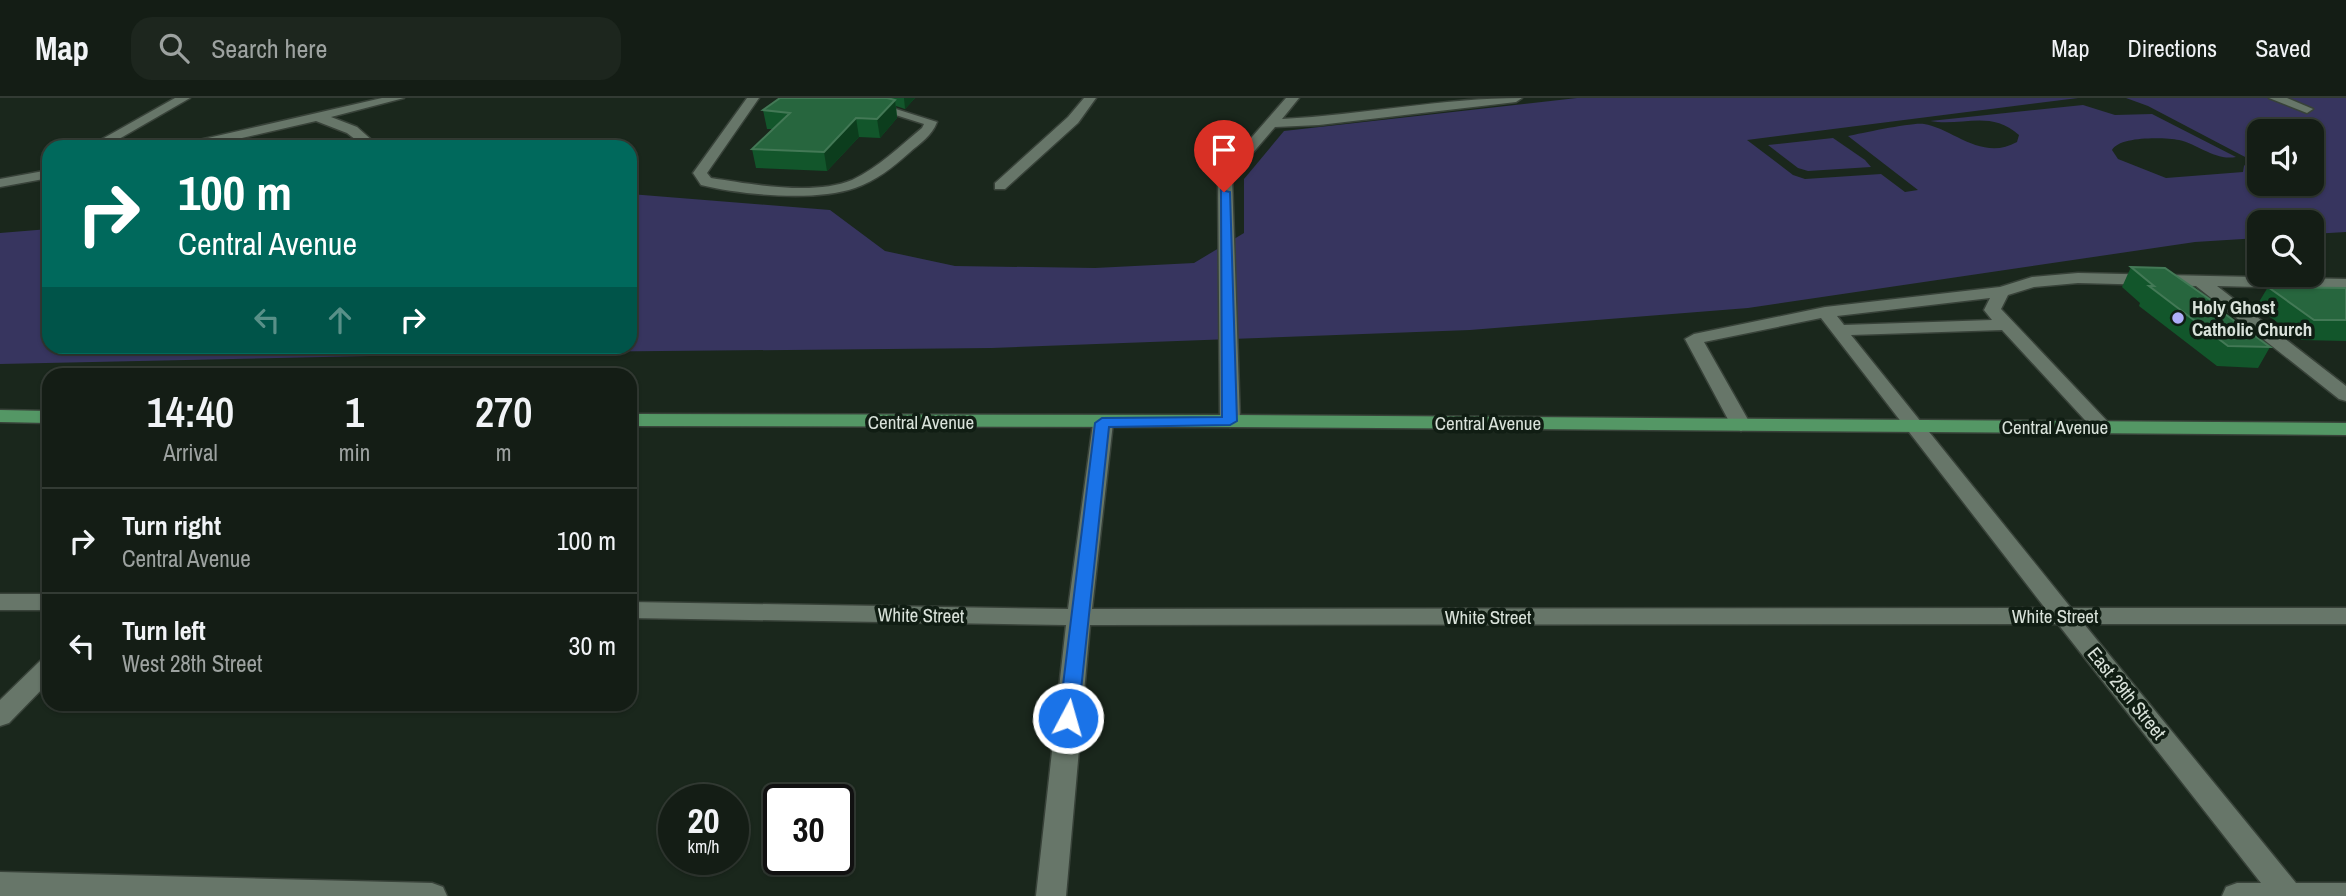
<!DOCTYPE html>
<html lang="en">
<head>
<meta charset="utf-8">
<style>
  :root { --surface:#141d15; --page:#1d261e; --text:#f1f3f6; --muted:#9da2a0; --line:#333b34 }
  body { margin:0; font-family:"Archivo Narrow",sans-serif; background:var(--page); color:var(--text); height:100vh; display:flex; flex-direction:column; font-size:26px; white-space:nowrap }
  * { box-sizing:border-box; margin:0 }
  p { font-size:23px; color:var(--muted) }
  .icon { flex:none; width:38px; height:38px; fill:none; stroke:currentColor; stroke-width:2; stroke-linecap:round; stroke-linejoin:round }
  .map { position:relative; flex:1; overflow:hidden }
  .details { position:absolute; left:42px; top:270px; width:595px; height:343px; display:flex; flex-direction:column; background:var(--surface); border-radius:21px; box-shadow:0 2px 5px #0004,0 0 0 2px var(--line) }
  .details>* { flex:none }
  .hud { position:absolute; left:42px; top:42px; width:595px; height:214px; border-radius:21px; box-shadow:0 2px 5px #0004,0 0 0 2px var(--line); background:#00695c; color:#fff; overflow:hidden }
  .tools { position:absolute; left:2247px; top:21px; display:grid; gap:14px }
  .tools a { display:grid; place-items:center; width:77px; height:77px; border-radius:14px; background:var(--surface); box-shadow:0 2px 5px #0004,0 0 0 2px var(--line); font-size:35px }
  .speed { position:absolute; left:658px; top:686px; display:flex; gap:14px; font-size:35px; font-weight:700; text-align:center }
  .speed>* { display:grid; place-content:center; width:91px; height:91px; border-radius:50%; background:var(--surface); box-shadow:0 2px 5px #0004,0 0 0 2px var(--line); line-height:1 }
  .speed small { font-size:18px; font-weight:400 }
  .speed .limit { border:4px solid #111; border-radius:10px; background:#fff; color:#111 }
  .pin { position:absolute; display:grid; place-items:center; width:60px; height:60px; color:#fff; margin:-72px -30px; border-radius:50% 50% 50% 0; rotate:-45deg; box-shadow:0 0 7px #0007 }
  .pin .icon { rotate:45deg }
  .me { position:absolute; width:77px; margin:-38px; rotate:6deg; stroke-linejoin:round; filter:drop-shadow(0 0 5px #0008) }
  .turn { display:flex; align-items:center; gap:24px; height:147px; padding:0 21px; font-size:32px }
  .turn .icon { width:91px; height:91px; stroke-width:2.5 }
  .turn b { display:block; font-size:49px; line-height:60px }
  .lanes { display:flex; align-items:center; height:66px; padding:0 21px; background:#0003; justify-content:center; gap:35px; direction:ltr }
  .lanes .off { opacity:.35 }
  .eta { display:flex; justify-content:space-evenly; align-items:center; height:119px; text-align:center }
  .eta b { font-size:42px; font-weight:600; line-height:49px }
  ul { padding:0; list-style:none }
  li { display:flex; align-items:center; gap:21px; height:105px; padding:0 21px; border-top:2px solid var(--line) }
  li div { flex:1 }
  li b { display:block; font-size:26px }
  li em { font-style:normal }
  header { display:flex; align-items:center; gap:42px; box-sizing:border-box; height:98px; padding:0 35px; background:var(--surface); border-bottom:2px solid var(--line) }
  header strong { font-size:33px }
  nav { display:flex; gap:38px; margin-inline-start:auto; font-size:24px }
  .search { width:490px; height:63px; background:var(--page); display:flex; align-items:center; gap:18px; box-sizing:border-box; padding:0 24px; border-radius:21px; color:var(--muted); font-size:26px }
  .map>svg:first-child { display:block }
  .green { fill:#37355f; fill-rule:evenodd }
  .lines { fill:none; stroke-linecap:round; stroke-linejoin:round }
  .minor-casing { stroke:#384239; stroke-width:3 }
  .major-casing { stroke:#384239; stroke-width:3 }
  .minor { fill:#677669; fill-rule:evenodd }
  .major { fill:#549765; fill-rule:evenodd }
  .wall { fill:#12562b }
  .shaded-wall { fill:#0c3d1d }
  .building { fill:#27663e; stroke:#437956; stroke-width:2 }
  .route { fill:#1a73e8; stroke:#114b97; stroke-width:2 }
  .poi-dot { fill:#afaefa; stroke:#101d13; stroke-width:2.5 }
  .labels { text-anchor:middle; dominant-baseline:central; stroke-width:7; stroke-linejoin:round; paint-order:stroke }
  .poi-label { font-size:19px; font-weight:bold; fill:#d9e2da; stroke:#101d13; text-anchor:start }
  .street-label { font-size:19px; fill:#d9e2da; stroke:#101d13 }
</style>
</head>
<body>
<header>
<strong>Map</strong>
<div class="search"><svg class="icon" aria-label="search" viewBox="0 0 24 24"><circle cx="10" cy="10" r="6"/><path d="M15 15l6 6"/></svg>Search here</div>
<nav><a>Map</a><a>Directions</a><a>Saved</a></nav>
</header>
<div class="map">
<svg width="2346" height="798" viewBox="0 0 2346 798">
  <rect width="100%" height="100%" fill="#1a271c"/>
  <g class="green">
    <path d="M1577 0H2078L1747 42 1793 77 1805 81 1881 76 1905 94 1918 92 1848 38C1863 35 1913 24 1924 26 1952 30 1982 64 2017 44L2019 37C1990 11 1962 29 1930 23L2083 7 2115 17 2152 16 2236 59C2215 63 2198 46 2179 42 2164 39 2119 38 2112 52L2118 61 2166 80 2243 74 2244 68 2248 63 2247 60 2148 8 2126 0H2346V134L2312 136V124H2259V140L2195 144 1748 210 1470 232 992 250 561 254 0 266V135L49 131V248H630V96L830 112 885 153 955 168 1095 170 1194 165 1244 135V81L1284 33ZM2259 33H2312V86H2259Z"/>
    <polygon points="1833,40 1865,62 1871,69 1808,73 1798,70 1768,47"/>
  </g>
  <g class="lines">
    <defs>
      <g id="minor">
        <polygon points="175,0 190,0 105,49 88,49"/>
        <polygon points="382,0 404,0 331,19 357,29 374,44 370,49 356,49 360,45 347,35 316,23 203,49 179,49 186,45"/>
        <path d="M747 0H759L707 75 711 80C750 86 814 98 852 82 878 70 900 48 922 30L924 26 842 0H861L937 24C932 38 920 45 909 55 893 69 876 83 855 90 815 104 742 97 701 87L693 75Z"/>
        <polygon points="1084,0 1096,0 1078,25 1005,91 995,91 995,85 1068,19"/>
        <path d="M1286 0H1299L1282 21C1362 17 1442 0 1522 0L1516 4 1319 27 1275 29 1232 79 1240 323 1230 329 1220 323 1218 78Z"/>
        <polygon points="2269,0 2287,0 2313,11 2307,15"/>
        <polygon points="49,72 49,80 0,89 0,81"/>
        <path d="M2078 175 2346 181V191L2217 188 2346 288V303L2339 301 2196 188 2078 185 2034 189 2008 197 2001 211 2109 325 2112 329 2109 333H2095L2002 232 1851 237 2071 510H2346V526H2084L2296 785H2346V798H2222L2226 789 2237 785H2261L2058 526 1090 527 1066 798H1036L1066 527 630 520V504L1068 511 1093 325 1103 319 1113 325 1092 511 2045 510 1821 220 1704 244 1751 327 1741 333 1731 327 1685 241 1694 236 1825 209 2000 189 2032 179ZM1990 200 1984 212 1992 222 1844 227 1837 218Z"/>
        <rect x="0" y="496" width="49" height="16"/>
        <polygon points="49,560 49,584 9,625 0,628 0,602 40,563"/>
        <polygon points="0,774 432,785 443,789 447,798 0,798"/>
      </g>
      <g id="major">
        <polygon points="0,312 49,313 49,325 0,324"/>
        <polygon points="630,316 1230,317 2346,325 2346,337 1230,329 630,328"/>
      </g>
    </defs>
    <use href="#minor" class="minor-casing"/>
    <use href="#major" class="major-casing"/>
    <use href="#minor" class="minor"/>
    <use href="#major" class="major"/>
  </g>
  <g class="wall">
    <polygon points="780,0 915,0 905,11 896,8 897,20 880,40 859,39 827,73 756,70 752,51 773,31 767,31 763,12"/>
    <polygon points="2131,169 2215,205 2213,208 2270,249 2258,270 2217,268 2139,208 2140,205 2122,189"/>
    <polygon points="2268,189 2346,190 2346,243 2302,242 2256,209"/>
  </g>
  <g class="shaded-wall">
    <polygon points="904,0 915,0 905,11"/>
    <polygon points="895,2 897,20 880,40 877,21"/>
    <polygon points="856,20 859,39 827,73 824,54"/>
  </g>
  <g class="building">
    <polygon points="780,0 887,0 895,2 877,21 856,20 824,54 752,51 790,15 763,12"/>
    <polygon points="2131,169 2165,170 2215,205 2210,205 2270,249 2228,248 2149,188 2154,188"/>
    <polygon points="2268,189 2346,190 2346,222 2314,222"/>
  </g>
  <polygon class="route" points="1221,92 1230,94 1237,323 1230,327 1109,329 1078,620 1075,626 1068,628 1061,626 1059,620 1095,325 1102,320 1222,319"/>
  <circle class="poi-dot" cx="2178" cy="220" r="7"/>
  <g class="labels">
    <g class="poi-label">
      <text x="2192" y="209">Holy Ghost<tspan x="2192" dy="22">Catholic Church</tspan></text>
    </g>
    <g class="street-label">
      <text x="921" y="324">Central Avenue</text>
      <text x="1488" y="325">Central Avenue</text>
      <text x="2055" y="329">Central Avenue</text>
      <text transform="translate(921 517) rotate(1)">White Street</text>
      <text x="2055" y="518">White Street</text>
      <text x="1488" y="519">White Street</text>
      <text transform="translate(2127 595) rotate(51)">East 29th Street</text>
    </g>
  </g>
</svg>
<div class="tools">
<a><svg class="icon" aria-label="sound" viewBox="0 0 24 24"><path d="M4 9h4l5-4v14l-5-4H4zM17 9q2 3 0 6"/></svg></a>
<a><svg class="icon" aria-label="search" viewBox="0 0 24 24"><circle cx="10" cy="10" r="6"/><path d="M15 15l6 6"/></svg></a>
</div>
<div class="speed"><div>20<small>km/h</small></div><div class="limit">30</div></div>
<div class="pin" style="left:1224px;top:94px;background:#d93025"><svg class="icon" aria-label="arrive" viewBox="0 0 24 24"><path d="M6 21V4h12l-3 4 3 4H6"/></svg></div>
<svg class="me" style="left:1068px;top:620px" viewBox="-20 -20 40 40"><circle r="17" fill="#1a73e8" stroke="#fff" stroke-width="3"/><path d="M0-11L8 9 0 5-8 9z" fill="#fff"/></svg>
<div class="hud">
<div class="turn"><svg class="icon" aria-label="right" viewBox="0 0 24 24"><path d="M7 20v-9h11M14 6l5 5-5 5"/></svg><div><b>100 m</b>Central Avenue</div></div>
<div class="lanes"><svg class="icon off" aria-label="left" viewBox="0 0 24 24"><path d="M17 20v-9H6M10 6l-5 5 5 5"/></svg><svg class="icon off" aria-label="ahead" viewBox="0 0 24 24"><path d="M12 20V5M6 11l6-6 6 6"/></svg><svg class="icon" aria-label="right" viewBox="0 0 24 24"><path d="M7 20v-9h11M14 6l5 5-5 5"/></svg></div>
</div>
<section class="details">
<div class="eta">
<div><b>14:40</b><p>Arrival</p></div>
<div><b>1</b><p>min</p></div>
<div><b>270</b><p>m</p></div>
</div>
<ul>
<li><svg class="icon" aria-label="right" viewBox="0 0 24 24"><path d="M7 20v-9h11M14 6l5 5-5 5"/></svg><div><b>Turn right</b><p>Central Avenue</p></div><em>100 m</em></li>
<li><svg class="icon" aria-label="left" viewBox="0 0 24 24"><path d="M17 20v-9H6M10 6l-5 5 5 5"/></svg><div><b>Turn left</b><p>West 28th Street</p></div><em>30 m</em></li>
</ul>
</section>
</div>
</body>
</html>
